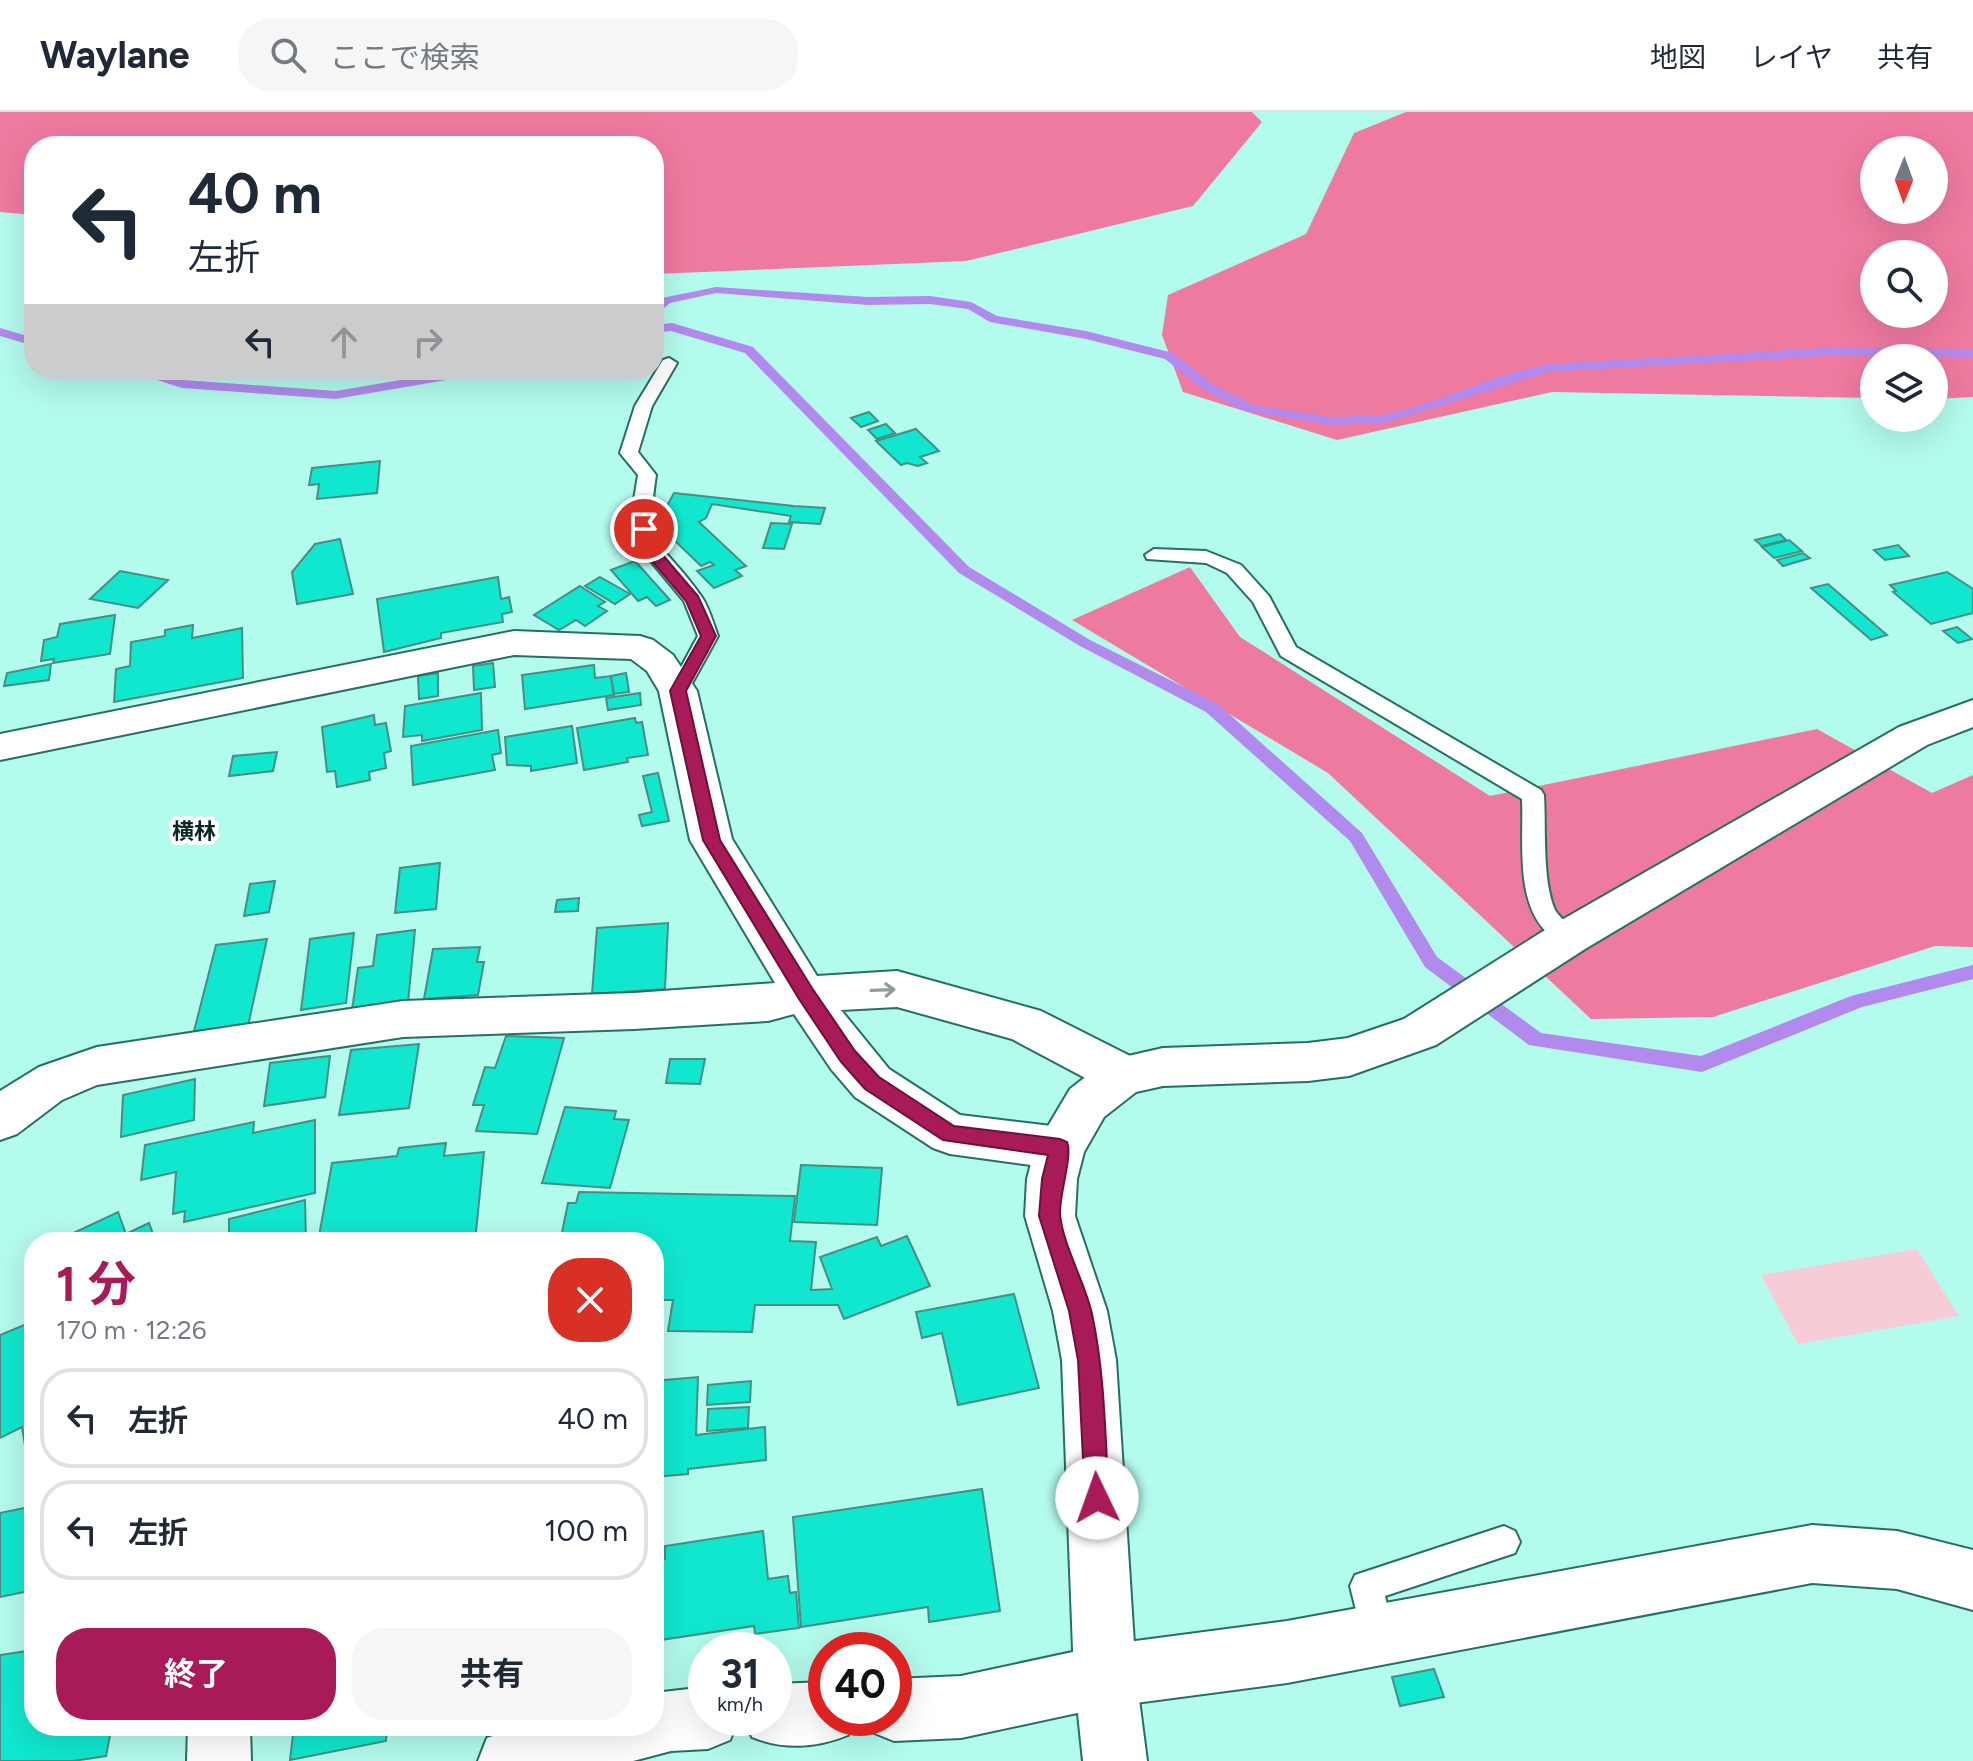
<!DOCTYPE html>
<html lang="ja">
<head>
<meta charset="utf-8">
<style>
  :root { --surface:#fff; --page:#f6f6f7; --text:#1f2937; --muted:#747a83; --line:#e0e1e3; --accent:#a91a58 }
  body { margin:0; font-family:Figtree,"Noto Sans JP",sans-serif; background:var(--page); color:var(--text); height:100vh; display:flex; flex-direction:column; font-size:30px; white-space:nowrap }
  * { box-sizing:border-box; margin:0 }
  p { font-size:26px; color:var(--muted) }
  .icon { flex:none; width:44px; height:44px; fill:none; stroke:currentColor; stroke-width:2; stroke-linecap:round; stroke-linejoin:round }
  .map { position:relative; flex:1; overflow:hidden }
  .side { position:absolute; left:24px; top:1120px; width:640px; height:504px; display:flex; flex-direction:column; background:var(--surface); border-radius:32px; box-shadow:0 8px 32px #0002 }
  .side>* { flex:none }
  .top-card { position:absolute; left:24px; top:24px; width:640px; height:244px; border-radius:32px; box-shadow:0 8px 32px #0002; background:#fff; color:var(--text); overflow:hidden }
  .needle { width:52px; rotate:181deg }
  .controls { position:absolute; left:1860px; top:24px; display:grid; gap:16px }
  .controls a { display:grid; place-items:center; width:88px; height:88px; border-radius:50%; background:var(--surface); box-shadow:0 8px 32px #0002; font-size:40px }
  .speed { position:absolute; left:688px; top:1520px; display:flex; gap:16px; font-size:40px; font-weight:700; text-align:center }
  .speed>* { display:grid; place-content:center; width:104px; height:104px; border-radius:50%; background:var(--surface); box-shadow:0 8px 32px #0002; line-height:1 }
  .speed small { font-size:20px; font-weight:400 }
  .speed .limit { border:12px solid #d22; background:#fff; color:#111 }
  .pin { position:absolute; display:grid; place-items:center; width:68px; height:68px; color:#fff; margin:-34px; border:4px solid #fff; border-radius:50%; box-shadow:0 2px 8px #0007 }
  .me { position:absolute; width:88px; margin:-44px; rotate:357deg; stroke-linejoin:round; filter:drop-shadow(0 0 6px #0008) }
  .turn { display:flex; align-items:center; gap:28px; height:168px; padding:0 32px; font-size:36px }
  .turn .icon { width:104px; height:104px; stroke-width:2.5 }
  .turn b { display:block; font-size:56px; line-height:68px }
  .lanes { display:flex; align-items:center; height:76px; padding:0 32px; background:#0003; justify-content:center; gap:40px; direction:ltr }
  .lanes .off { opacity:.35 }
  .round { display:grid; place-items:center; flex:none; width:84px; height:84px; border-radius:32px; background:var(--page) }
  .head { display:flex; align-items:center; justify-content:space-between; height:136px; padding:0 32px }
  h1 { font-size:48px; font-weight:700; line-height:60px; color:var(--accent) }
  .cta { display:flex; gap:16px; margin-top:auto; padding:16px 32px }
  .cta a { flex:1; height:92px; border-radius:32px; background:var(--accent); color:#fff; font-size:32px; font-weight:700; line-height:92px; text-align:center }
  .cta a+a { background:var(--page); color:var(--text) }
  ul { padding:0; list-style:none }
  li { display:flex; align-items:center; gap:24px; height:100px; margin:0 16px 12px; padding:0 16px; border:4px solid var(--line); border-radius:32px }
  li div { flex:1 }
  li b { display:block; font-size:30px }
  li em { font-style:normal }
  header { display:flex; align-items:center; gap:48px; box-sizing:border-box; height:112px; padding:0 40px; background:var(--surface); border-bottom:2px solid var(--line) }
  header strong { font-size:38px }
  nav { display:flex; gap:44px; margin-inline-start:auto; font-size:28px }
  .search { width:560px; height:72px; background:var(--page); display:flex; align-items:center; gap:20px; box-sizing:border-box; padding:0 28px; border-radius:32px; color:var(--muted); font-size:30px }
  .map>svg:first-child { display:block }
  .green { fill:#f8ccd7 }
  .forest { fill:#ef7a9f; fill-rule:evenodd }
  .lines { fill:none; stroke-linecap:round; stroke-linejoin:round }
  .stream { fill:#b289ed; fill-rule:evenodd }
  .building { fill:#11e7cf; stroke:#488e82; stroke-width:2 }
  .lane-casing { stroke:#266f64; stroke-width:4 }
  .street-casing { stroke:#266f64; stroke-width:4 }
  .secondary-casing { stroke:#266f64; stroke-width:4 }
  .lane { fill:#fff; fill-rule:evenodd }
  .street { fill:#fff; fill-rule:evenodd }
  .secondary { fill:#fff; fill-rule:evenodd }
  .oneway { stroke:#909d9c }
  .route { fill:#a91a58; stroke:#6e1139; stroke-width:2 }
  .labels { text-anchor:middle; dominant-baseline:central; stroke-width:8; stroke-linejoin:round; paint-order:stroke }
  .neighbourhood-label { font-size:22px; font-weight:bold; fill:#082622; stroke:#fff }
</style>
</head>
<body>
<header>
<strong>Waylane</strong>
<div class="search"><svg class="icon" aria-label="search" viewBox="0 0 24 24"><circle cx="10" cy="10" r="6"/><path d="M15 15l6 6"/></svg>ここで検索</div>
<nav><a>地図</a><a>レイヤ</a><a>共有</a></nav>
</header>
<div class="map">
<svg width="1973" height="1649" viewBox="0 0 1973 1649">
  <rect width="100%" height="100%" fill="#b3fbed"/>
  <polygon class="green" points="1917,1137 1959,1204 1798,1232 1761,1163"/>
  <g class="forest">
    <polygon points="0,0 1252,0 1262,10 1193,94 966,149 654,162 654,34 34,34 34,103 0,100"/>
    <path d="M1406 0H1973V285L1934 287V246H1874V286L1552 280 1337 328 1183 280 1162 223 1168 183 1306 122 1354 21ZM1874 38H1934V98H1874ZM1874 142H1934V202H1874Z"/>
    <polygon points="1190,455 1240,525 1490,684 1817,617 1932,681 1973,663 1973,835 1935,834 1713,905 1591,907 1328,661 1072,508"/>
  </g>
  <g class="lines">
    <g class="stream">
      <polygon points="716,175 868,185 930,184 971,190 997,204 1086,219 1173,241 1212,272 1253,293 1331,305 1385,303 1431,290 1501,264 1548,252 1827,236 1973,237 1973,245 1827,244 1548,260 1385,311 1331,313 1245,299 1204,278 1165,247 1086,227 990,210 968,197 930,192 868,193 716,181 670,191 654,205 654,194 662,186"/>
      <polygon points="672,211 753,235 969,455 1090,528 1218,592 1362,721 1437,845 1541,921 1701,944 1851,884 1973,853 1973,867 1862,895 1702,960 1529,933 1425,855 1350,729 1206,600 1080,534 959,461 745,241 671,219 654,221 654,213"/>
      <polygon points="0,216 34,226 34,234 0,224"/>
      <polygon points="126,258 146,258 183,268 336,279 459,258 487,258 481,262 336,287 182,276"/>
    </g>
  </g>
  <g class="building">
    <polygon points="869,300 878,309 861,315 851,306"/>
    <polygon points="886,312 895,321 877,327 868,318"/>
    <polygon points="916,317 939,339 920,345 927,351 918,354 907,351 901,353 876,329"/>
    <polygon points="380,349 377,381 317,387 319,372 309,373 312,356"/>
    <polygon points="674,381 794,394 825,396 820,412 789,410 791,404 712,392 706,406 699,410 746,454 735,458 742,464 714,476 697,459 714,453 710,450 701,454 668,422 662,403"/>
    <polygon points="771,411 792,412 784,437 763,436"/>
    <polygon points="1780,422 1786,428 1762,434 1755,428"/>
    <polygon points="340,427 353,482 297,492 292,460 315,432"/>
    <polygon points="1789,428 1802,439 1774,446 1762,435"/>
    <polygon points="1898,433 1909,444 1885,448 1874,438"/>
    <polygon points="1803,441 1810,446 1783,454 1777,448"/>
    <polygon points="635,449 670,488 656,494 647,485 638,489 611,458"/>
    <polygon points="120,459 168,468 138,496 90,487"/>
    <polygon points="1947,460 1973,477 1973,501 1931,512 1893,480 1896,479 1890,473"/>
    <polygon points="498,465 501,487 509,485 512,500 502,502 503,510 441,521 441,526 384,540 377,487"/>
    <polygon points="600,465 630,482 615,492 585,474"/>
    <polygon points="1828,472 1887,523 1871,528 1811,476"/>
    <polygon points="580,474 605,490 598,494 607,499 585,514 576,508 559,518 534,503"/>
    <polygon points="115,503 110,542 53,551 54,547 41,549 44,528 57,525 60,512"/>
    <polygon points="193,513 192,526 242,516 243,566 114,590 116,557 130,554 131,530 165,524 165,518"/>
    <polygon points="1957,515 1972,527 1958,531 1943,519"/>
    <polygon points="493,551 495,575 474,578 473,554"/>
    <polygon points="51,552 49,568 4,574 7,561"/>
    <polygon points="594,553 595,566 611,564 614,583 525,597 522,563"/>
    <polygon points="438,561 438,584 419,587 418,564"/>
    <polygon points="626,561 629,580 614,582 611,564"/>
    <polygon points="481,581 482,618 422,629 422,623 403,625 405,594"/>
    <polygon points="640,581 641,593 608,598 606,586"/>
    <polygon points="374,603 375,613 386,611 391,639 384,641 386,656 369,660 370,668 337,675 335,659 327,660 322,615"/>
    <polygon points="635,606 636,611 642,610 648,643 627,646 628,650 584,658 577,616"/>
    <polygon points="572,614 577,651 531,659 531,654 507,653 505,625"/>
    <polygon points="498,618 501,641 492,643 495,658 413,673 411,634"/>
    <polygon points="277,640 273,659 229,664 233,644"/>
    <polygon points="658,661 669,709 642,714 639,703 652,700 643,664"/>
    <polygon points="440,751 436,797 395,801 400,756"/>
    <polygon points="275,769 269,800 244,804 250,772"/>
    <polygon points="579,786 578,799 555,800 557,788"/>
    <polygon points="668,811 665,877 592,882 597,816"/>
    <polygon points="415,818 408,890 352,898 358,856 373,854 377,823"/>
    <polygon points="354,821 346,891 301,898 310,827"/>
    <polygon points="267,827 248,914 194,919 216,833"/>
    <polygon points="480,835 477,850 484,850 478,883 424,887 433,837"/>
    <polygon points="506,924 564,926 537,1022 476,1019 484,993 473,993 485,955 495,956"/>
    <polygon points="419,932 409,996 339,1003 351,938"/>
    <polygon points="330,944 325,985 264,994 270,951"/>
    <polygon points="670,947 705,947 700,972 666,971"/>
    <polygon points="195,967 194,1008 121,1025 123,983"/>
    <polygon points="565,995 616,999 614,1007 629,1008 610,1076 542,1071"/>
    <polygon points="315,1008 315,1081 184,1110 185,1099 173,1102 176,1060 141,1068 145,1033 254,1010 253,1021"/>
    <polygon points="446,1031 444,1044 484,1040 475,1130 318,1130 332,1051 397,1044 399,1036"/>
    <polygon points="801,1053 882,1056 877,1113 794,1110"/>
    <polygon points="579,1080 795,1084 790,1129 816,1130 811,1178 832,1177 820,1145 877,1125 881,1134 907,1124 930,1174 844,1207 838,1193 755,1193 752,1220 668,1219 673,1188 657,1188 654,1195 654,1130 560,1130 568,1091 576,1091"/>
    <polygon points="305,1088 306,1130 243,1130 243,1122 229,1126 229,1107"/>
    <polygon points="118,1100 126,1122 149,1111 156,1130 71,1130 69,1123"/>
    <polygon points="1014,1182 1039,1276 958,1293 942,1221 922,1226 916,1200"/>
    <polygon points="34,1209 34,1342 27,1346 22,1315 0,1326 0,1223"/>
    <polygon points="698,1265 696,1323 765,1315 766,1348 688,1357 688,1362 654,1365 654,1269"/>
    <polygon points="751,1269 750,1290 707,1293 708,1273"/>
    <polygon points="749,1295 748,1316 707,1319 708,1297"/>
    <polygon points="982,1377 1000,1499 929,1510 928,1495 801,1515 793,1405"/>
    <polygon points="34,1394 34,1478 0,1485 0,1401"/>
    <polygon points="763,1419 768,1467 788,1464 790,1481 796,1480 799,1516 755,1522 754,1514 654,1529 654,1449 665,1447 665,1434"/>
    <polygon points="34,1538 34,1614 112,1614 106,1644 73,1649 0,1649 0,1543"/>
    <polygon points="1434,1557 1444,1585 1400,1594 1392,1565"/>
    <polygon points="294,1614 387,1614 386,1629 290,1648"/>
  </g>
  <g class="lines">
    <defs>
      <g id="lane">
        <path d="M669 246 677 251 652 294 638 340 656 363C644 441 662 428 701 484 709 495 713 511 718 524L685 584 678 586 668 579 698 524 684 489 639 435 632 400 638 363 620 341 635 294 663 248Z"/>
        <path d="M1154 437 1206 439 1241 453 1269 484 1296 535 1541 678 1544 683C1546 715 1542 769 1555 798 1561 809 1575 814 1581 825L1577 831C1565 835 1559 831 1550 823 1514 793 1524 728 1522 687L1281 544 1253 490 1227 461 1206 451 1147 447 1145 443Z"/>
        <polygon points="1504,1414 1515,1419 1520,1430 1515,1441 1385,1484 1394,1522 1389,1534 1377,1539 1365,1534 1350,1474 1355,1463"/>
      </g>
      <g id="street">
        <polygon points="514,519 640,524 653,528 673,543 697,579 732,727 817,864 897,859 1041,899 1140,949 1147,963 1140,977 1123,982 1106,977 1012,927 897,895 841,898 889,957 960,1003 1060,1015 1077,1021 1085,1036 1077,1051 1060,1057 950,1042 933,1036 855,985 831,957 794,902 768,909 634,917 403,925 97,973 62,988 17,1022 0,1028 0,979 39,955 97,935 403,889 634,881 775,871 690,728 659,579 647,559 631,547 514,543 0,648 0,622"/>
        <polygon points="1812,1413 1897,1419 1973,1438 1973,1498 1897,1477 1812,1471 1287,1571 1105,1595 961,1626 894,1629 872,1620 866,1606 894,1606 894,1567 961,1564 1105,1533 1287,1509"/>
        <path d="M826 1570V1606H855L848 1623C817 1636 783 1638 752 1625L744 1606H774V1572Z"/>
        <polygon points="706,1575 706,1606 739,1606 730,1628 708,1637 671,1639 633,1649 478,1649 487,1626 522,1614 654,1614 654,1581"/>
        <polygon points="188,1614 250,1614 251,1649 187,1649"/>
      </g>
      <polygon id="secondary" points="1973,588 1973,615 1927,633 1585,837 1436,933 1349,964 1308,969 1163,974 1136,980 1104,1005 1084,1040 1077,1067 1075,1104 1107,1199 1116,1248 1136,1564 1147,1649 1083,1649 1074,1564 1062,1248 1053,1199 1025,1104 1027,1067 1035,1036 1070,977 1106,949 1163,936 1308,931 1348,926 1404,907 1553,813 1899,615"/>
    </defs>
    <use href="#lane" class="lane-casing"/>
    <use href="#street" class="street-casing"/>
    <use href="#secondary" class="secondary-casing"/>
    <use href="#lane" class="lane"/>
    <use href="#street" class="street"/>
    <use href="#secondary" class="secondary"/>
  </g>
  <defs><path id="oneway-shaft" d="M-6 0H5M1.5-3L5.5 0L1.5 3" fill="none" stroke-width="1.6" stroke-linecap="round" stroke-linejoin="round" transform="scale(2)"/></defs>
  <use class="oneway" href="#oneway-shaft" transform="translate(883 878) rotate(-2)"/>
  <path class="route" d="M644 413 651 417 655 434 698 484 716 524 686 579 720 728 812 876 855 939 879 965 954 1014 1060 1027 1067 1030C1073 1043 1059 1083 1060 1102 1063 1134 1085 1170 1092 1202 1105 1262 1105 1325 1109 1386L1105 1394 1097 1398 1088 1394 1085 1386 1078 1248 1069 1199 1039 1104 1042 1067 1048 1043 943 1028 865 977 841 950 799 887 703 728 670 579 701 524 686 489 640 435 637 417Z"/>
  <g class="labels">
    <g class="neighbourhood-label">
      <text x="194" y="719">横林</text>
    </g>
  </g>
</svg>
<div class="controls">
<a><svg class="needle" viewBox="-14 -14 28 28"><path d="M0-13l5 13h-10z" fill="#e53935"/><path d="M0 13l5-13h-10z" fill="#747a83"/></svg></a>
<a><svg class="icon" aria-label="search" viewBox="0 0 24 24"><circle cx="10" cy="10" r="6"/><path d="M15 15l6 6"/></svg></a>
<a><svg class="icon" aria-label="layers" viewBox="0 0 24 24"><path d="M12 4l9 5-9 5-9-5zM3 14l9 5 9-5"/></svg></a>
</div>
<div class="speed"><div>31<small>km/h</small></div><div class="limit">40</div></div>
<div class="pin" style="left:644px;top:417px;background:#d93025"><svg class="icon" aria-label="arrive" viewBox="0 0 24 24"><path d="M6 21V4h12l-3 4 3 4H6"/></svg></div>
<svg class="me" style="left:1097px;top:1386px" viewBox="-20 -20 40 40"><circle r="19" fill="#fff"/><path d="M0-13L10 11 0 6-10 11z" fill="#a91a58"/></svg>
<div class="top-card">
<div class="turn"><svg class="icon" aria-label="left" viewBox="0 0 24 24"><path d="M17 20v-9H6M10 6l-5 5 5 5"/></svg><div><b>40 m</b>左折</div></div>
<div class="lanes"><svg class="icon" aria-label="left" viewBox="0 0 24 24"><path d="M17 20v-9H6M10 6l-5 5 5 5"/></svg><svg class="icon off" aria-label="ahead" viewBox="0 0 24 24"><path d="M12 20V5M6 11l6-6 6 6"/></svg><svg class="icon off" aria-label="right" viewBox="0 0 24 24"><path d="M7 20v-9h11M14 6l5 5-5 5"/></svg></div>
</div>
<section class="side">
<div class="head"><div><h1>1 分</h1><p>170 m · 12:26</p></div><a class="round" style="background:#d93025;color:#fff"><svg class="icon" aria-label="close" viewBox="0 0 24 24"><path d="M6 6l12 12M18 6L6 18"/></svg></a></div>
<ul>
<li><svg class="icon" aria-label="left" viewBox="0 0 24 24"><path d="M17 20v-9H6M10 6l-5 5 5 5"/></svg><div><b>左折</b></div><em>40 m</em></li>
<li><svg class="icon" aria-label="left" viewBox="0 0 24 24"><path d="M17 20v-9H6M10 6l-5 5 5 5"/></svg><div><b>左折</b></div><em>100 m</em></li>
</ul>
<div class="cta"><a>終了</a><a>共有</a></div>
</section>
</div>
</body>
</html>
